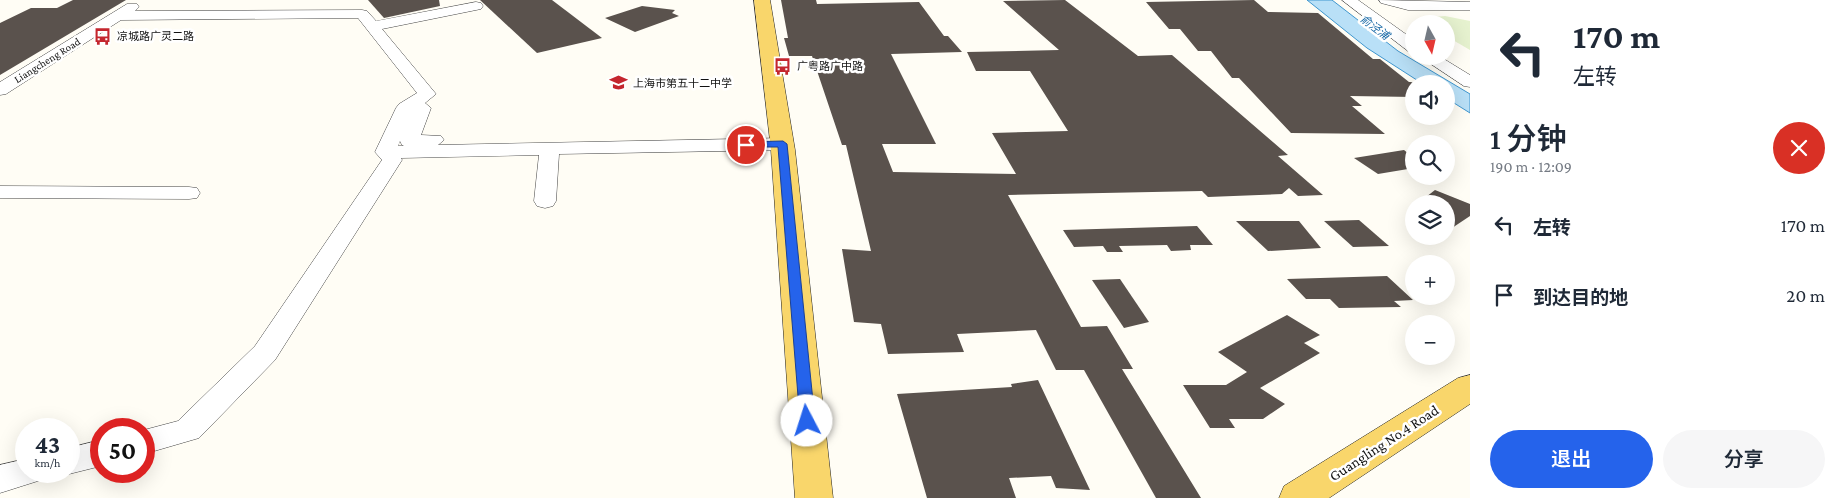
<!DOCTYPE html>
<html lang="zh">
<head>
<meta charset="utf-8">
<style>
  :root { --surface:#fff; --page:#f6f6f7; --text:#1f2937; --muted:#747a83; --accent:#2563eb }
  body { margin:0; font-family:"Crimson Pro","Noto Sans SC",serif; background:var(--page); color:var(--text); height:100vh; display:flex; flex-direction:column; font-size:19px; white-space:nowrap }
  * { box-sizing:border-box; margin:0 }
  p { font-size:16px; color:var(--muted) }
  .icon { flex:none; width:28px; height:28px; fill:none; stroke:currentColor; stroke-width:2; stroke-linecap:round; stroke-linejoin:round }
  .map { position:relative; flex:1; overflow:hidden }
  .drawer { display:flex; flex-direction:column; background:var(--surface); width:375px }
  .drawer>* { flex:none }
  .hud { background:#fff; color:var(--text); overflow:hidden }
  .needle { width:32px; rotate:172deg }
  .fabs { position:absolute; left:1405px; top:15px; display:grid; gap:10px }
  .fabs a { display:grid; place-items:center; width:50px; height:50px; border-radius:50%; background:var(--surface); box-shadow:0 5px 20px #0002; font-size:25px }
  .speed { position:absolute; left:15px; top:418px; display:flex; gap:10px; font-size:25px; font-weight:700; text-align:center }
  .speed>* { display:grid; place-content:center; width:65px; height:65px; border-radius:50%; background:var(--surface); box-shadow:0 5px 20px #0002; line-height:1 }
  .speed small { font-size:12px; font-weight:400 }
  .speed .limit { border:8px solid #d22; background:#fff; color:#111 }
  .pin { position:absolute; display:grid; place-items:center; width:42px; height:42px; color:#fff; margin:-21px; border:2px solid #fff; border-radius:50%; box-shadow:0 1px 5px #0007 }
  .me { position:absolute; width:55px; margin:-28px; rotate:355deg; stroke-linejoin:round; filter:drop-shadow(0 0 4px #0008) }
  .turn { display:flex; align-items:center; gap:18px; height:105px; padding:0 20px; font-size:22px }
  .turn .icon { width:65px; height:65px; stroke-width:2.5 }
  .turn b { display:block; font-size:35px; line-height:42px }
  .round { display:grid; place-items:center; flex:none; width:52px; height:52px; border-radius:26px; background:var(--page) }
  .summary { display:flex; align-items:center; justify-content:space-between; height:85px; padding:0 20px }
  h1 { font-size:30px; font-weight:600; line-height:38px }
  .primary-button { display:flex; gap:10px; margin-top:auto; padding:10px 20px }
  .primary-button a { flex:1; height:58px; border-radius:30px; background:var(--accent); color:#fff; font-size:20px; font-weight:600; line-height:58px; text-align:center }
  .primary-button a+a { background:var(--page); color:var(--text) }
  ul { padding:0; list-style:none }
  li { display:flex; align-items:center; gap:15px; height:70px; padding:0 20px }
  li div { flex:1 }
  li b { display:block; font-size:19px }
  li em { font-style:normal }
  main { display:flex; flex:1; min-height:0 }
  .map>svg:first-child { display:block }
  .pitch { fill:#e6f2cf }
  .water { fill:#b9e0f7; stroke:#3f96cf }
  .building { fill:#5a524d }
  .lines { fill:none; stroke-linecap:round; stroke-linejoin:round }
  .minor-casing { stroke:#444; stroke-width:1 }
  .major-casing { stroke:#222; stroke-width:1 }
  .minor { fill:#fff; fill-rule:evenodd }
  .major { fill:#f9d66b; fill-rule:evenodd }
  .route { fill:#2563eb; stroke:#184099 }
  .labels { text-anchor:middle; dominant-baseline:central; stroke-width:5; stroke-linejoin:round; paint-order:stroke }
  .far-water-label { font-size:11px; font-style:italic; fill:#1768a6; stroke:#fff }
  .far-poi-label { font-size:11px; fill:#111; stroke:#fff; text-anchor:start }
  .far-street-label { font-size:11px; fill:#111; stroke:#fff }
  .near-street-label { font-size:15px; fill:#111; stroke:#fff }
</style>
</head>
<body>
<main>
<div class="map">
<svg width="1470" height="498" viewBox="0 0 1470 498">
  <rect width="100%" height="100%" fill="#fffdf5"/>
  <polygon class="pitch" points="1445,16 1470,21 1470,50 1446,36 1446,24 1427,24 1426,20 1434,17"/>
  <polygon class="water" points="1307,0 1332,0 1398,51 1470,94 1470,113 1446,98 1446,84 1423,84 1367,48"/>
  <g class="building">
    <polygon points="73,0 126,0 0,75 0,23 31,8 57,8"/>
    <polygon points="368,0 439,0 440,6 384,18"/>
    <polygon points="480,0 552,0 602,38 537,53"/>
    <polygon points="781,0 816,0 817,4 919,2 944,36 948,36 962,52 891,54 936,144 882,144 893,172 1016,174 992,133 1068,131 1030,71 976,71 967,52 1059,50 1003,1 1065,0 1138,56 1172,55 1288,155 1278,156 1323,195 1298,196 1289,188 1282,194 1208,197 1202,191 1008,195 1081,327 1107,326 1133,369 1122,369 1201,498 1156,498 1084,370 1056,370 1036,330 957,334 964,352 888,354 881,324 854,322 842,249 871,251 846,145 842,145 812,56 789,56 784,38 788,38"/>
    <polygon points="1254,0 1268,12 1318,13 1373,59 1380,59 1409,82 1414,82 1414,97 1350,96 1362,106 1352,106 1385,134 1291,133 1239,78 1232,78 1211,51 1198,51 1180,29 1169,29 1146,2"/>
    <polygon points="642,6 675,10 672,13 679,16 635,32 605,18"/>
    <polygon points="1404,150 1409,154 1414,153 1414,168 1378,174 1354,158"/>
    <polygon points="1435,190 1470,204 1470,216 1446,232 1446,204 1417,204"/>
    <polygon points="1359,220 1389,246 1353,247 1324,221"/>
    <polygon points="1236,221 1299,221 1321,248 1268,251"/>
    <polygon points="1197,226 1213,245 1190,245 1191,250 1171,251 1167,245 1119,246 1123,252 1107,252 1103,246 1074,247 1063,230"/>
    <polygon points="1387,276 1413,300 1394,301 1401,307 1339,308 1330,299 1306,299 1287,279"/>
    <polygon points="1120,279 1149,322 1124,328 1092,280"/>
    <polygon points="1287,315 1320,335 1304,343 1320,353 1260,388 1285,404 1263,419 1229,419 1235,428 1210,428 1183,385 1226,385 1247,372 1218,352"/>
    <polygon points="1038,380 1090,490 1056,488 1051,476 1009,478 1016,498 927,498 897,394 1012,387 1011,384"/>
  </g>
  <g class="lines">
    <defs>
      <g id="minor">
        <polygon points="1342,0 1358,0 1414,40 1414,53 1408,51"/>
        <polygon points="1379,0 1470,2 1470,10 1408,10 1381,3"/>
        <path d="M476 2 481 3 483 6 481 9 382 29 436 94 425 103 431 108 421 135 441 136 444 140 438 145 783 138 790 140 793 144 790 148 783 150 559 154 556 201 553 206 545 208 537 206 534 201 539 155 401 158 402 160 275 360 199 438 144 454V430L178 421 255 346 382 160 375 152 396 108 399 104 417 93 358 18 121 20 6 94 0 95V82L127 4H137L139 7 135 11 362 10 367 11 376 21ZM400 141 402 145 404 146H398Z"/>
        <polygon points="1419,56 1439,56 1470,75 1470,87 1464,86"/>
        <polygon points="0,186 189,187 197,188 200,193 197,198 189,199 0,198"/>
        <polygon points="101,440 101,466 69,474 61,471 69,471 69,448"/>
        <polygon points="26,459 26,471 46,471 41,480 0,493 0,465"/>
      </g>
      <g id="major">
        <polygon points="754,0 770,0 795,150 833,498 795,498 771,150"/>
        <polygon points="1470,375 1470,404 1329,498 1279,498 1284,486 1458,378"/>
      </g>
    </defs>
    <use href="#minor" class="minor-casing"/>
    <use href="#major" class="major-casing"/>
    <use href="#minor" class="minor"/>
    <use href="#major" class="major"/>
  </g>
  <polygon class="route" points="783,141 787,144 815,421 812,425 807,426 802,425 800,421 778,147 746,147 741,145 746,142"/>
  <defs>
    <symbol id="bus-bare" viewBox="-9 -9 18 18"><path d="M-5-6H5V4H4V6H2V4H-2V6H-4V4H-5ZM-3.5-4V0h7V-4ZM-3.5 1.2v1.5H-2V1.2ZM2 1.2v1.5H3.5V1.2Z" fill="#c4262e" stroke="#fff" stroke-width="2.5" paint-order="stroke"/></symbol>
    <symbol id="school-bare" viewBox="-9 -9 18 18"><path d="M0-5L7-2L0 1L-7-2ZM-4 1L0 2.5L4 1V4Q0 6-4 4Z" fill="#c4262e" stroke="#fff" stroke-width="2.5" paint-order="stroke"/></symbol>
  </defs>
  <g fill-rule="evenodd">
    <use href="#bus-bare" x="90" y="24" width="25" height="25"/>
    <use href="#bus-bare" x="770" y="54" width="25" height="25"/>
    <use href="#school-bare" x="606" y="70" width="25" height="25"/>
  </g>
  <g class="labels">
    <g class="far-water-label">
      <text transform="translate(1375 27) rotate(37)">俞泾浦</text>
    </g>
    <g class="far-poi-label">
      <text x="117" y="36">凉城路广灵二路</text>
      <text x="797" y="66">广粤路广中路</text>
      <text x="633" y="83">上海市第五十二中学</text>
    </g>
    <g class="far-street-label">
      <text transform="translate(47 60) rotate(-32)">Liangcheng Road</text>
    </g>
    <g class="near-street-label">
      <text transform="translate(1384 443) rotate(-33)">Guangling No.4 Road</text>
    </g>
  </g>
</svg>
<div class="fabs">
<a><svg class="needle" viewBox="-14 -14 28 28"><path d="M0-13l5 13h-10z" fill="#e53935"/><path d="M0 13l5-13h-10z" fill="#747a83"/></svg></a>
<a><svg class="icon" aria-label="sound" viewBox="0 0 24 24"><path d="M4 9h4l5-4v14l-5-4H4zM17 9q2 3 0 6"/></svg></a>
<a><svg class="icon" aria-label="search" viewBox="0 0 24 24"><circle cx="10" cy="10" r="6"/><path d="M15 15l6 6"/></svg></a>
<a><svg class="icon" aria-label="layers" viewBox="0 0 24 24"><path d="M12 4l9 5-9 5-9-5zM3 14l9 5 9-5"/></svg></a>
<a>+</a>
<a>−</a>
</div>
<div class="speed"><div>43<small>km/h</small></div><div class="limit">50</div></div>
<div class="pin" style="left:746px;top:145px;background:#d93025"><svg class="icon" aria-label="arrive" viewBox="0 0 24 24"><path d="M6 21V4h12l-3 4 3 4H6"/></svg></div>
<svg class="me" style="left:807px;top:421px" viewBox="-20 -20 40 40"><circle r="19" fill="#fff"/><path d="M0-13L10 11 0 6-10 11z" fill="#2563eb"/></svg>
</div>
<section class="drawer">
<div class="hud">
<div class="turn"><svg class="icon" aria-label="left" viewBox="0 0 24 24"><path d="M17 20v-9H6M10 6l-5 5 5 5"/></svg><div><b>170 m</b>左转</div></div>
</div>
<div class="summary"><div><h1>1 分钟</h1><p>190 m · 12:09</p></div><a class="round" style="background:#d93025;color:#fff"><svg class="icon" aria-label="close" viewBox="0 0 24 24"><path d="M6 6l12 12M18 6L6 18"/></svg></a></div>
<ul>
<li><svg class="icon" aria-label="left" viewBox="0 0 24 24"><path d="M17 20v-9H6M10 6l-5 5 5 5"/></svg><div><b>左转</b></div><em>170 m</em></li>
<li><svg class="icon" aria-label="arrive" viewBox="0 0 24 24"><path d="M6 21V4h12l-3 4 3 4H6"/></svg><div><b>到达目的地</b></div><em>20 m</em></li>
</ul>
<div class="primary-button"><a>退出</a><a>分享</a></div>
</section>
</main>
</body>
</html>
